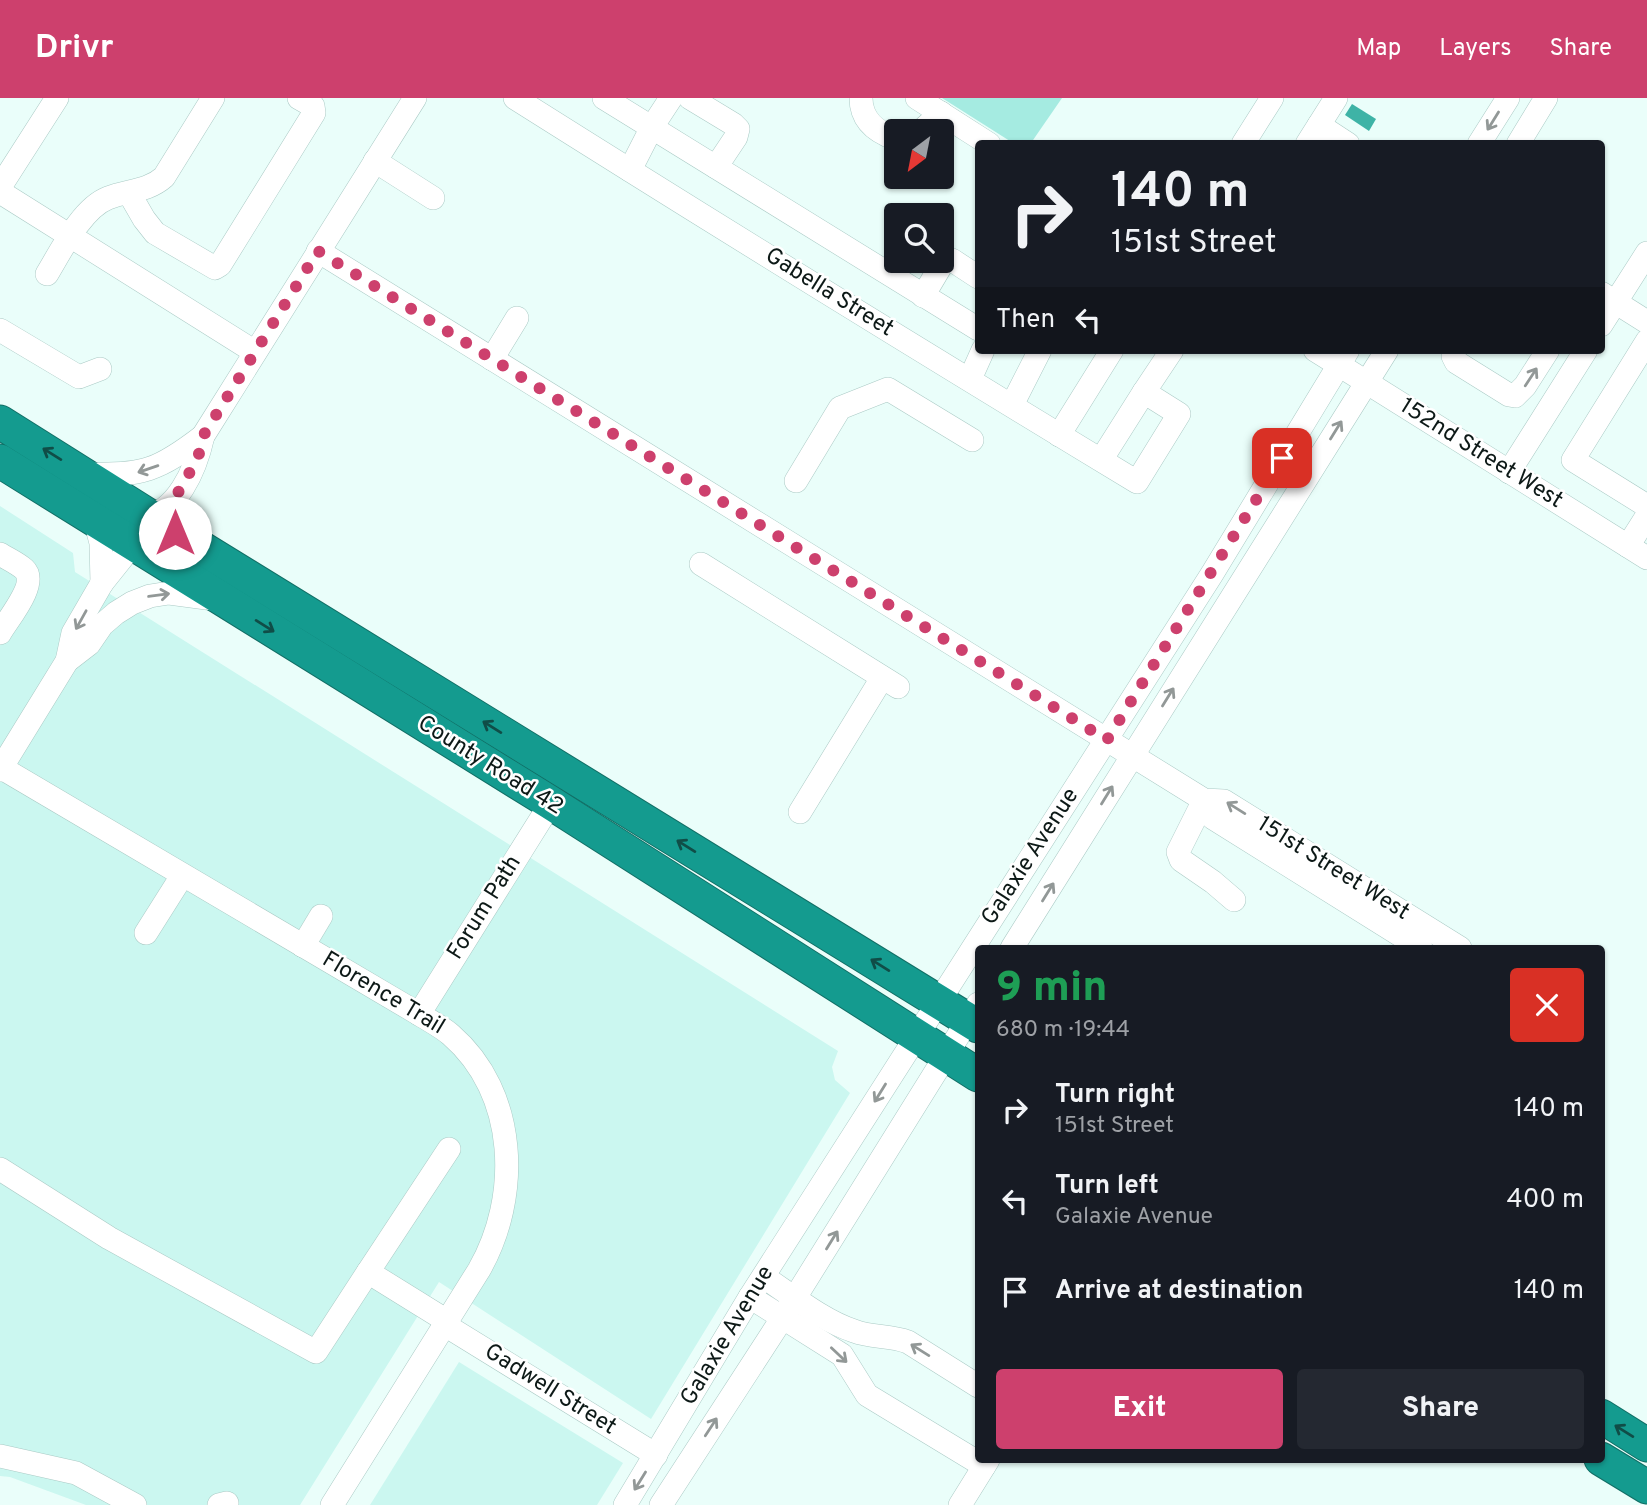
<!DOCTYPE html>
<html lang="en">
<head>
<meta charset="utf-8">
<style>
  :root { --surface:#171b24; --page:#242831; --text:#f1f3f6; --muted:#9ea1a6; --accent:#cd406d }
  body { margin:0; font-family:Overpass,sans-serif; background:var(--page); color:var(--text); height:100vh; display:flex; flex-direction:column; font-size:26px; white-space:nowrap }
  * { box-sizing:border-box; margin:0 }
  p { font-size:23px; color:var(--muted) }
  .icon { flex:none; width:38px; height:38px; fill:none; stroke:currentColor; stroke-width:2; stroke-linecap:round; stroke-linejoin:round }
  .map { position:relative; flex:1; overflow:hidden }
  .sheet { position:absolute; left:975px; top:847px; width:630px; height:518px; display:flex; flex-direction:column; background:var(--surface); border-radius:7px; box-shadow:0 2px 5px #0004 }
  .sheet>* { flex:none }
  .top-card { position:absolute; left:975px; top:42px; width:630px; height:214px; border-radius:7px; box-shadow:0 2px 5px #0004; background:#171b24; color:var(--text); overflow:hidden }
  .needle { width:46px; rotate:212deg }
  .tools { position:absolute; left:884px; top:21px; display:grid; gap:14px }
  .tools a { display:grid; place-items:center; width:70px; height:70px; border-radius:7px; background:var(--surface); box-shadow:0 2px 5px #0004; font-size:35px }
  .pin { position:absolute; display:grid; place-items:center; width:60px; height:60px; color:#fff; margin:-30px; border-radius:14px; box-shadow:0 4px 10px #0006 }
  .me { position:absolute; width:77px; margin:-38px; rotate:0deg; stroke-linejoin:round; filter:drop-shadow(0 0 5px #0008) }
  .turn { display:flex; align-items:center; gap:24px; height:147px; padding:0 21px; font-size:32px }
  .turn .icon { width:91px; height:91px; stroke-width:2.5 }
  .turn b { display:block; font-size:49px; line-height:60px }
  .then { display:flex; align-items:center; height:66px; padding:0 21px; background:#0003; gap:14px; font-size:26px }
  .round { display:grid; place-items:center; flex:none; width:74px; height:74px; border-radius:7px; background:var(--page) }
  .head { display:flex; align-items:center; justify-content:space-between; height:119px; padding:0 21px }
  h1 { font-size:42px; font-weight:800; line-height:52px; color:#1e9e55 }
  .cta { display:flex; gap:14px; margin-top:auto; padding:14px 21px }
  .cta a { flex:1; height:80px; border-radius:7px; background:var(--accent); color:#fff; font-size:28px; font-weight:800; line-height:80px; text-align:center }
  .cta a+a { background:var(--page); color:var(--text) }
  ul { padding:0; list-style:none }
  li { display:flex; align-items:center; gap:21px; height:91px; padding:0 21px }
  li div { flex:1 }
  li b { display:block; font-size:26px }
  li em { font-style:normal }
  header { display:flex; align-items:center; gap:42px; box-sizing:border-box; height:98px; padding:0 35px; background:var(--accent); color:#fff }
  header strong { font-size:33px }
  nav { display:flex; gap:38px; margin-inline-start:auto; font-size:24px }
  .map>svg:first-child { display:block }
  .built { fill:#cbf7f0 }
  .green { fill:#a5ebe1 }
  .water { fill:#3eb3a6 }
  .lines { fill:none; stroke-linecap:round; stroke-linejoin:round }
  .minor-casing { stroke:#aacac5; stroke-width:24 }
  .highway-casing { stroke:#126e65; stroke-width:35 }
  .minor { stroke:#fff; stroke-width:23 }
  .highway { stroke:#149b8f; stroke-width:33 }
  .oneway { stroke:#929897 }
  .oneway2 { stroke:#104d47 }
  .route { stroke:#cd406d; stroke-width:12; stroke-dasharray:0 21.6 }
  .labels { text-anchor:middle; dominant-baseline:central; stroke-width:5; stroke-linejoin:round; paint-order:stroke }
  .street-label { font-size:23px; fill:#0d1917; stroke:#fff }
</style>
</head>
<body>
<header>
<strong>Drivr</strong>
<nav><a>Map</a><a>Layers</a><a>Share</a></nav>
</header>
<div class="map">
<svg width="1647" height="1407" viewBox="0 0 1647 1407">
  <rect width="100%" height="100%" fill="#eafefa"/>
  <g class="built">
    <polygon points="0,408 73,455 75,474 838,953 832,969 835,982 850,995 651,1321 439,1184 300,1407 86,1407 10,1379 0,1378"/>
    <polygon points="459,1264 623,1365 597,1407 370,1407"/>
  </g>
  <polygon class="green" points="942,0 1062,0 1031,45 1013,45"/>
  <polygon class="water" points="1352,6 1376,21 1369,33 1345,17"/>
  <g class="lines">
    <defs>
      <g id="minor">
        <path d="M515 0C721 130 929 258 1137 384L1179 316 1144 294 1101 362"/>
        <polyline points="604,0 978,231"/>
        <polyline points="690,0 733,26 738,31 736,39 716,69"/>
        <path d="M861 0C861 22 876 34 896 41"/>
        <polyline points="917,0 989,46"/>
        <polyline points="1319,27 1348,46"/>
        <polyline points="921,33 941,15"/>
        <polyline points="1243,46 1272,0"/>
        <polyline points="1307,46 1336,0"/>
        <polyline points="1479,46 1508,0"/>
        <polyline points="1518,46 1546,0"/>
        <polyline points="375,63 433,100"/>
        <polyline points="630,72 652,29 671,0"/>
        <polyline points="0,89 57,0"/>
        <polyline points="0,94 255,254"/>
        <polyline points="129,95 144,121 155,135 215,170 220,167 314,15 313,8 299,0"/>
        <polyline points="318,153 1204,702 1224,703 1460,850"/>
        <path d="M47 176C61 153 82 110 108 100 128 92 147 94 164 79L213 0"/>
        <polyline points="1601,195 1647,224"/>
        <polyline points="923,198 942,166 947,162 952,162 978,179"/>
        <polyline points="1601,227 1647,155"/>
        <polyline points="0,232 79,279 100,271"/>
        <polyline points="1647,243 1573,362 1647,408"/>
        <polyline points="1315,252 1647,460"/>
        <polyline points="1455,252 1453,258 1456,264 1509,297 1515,298 1525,288 1548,252"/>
        <polyline points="492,261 517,220"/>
        <polyline points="970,281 983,252"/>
        <polyline points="1144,294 1172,252"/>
        <polyline points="1012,307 1040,252"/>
        <polyline points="1059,337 1112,252"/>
        <polyline points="1509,374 1586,252"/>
        <path d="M87 376C143 378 159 372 203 338"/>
        <polyline points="796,383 840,310 888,291 972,342"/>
        <path d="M139 420C177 418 196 370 203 338L415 0"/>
        <polyline points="95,422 101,445 102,485"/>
        <polyline points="1628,448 1647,418"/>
        <path d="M0 456C8 461 17 465 24 471 39 485 8 521 0 535"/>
        <polyline points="701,466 898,589"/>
        <polyline points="67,563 89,546 102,527 116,515 132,505 150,498 169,495 214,501"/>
        <path d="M0 669 419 916C430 923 442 929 451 937 518 995 521 1099 479 1172L332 1407"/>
        <polyline points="0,672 67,563 73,535 102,485 126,455 149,449"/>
        <polyline points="1204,702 1213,720 1421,850"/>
        <polyline points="1204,702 1178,754 1181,762 1213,784 1234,802"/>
        <polyline points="800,714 882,580"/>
        <polyline points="146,835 182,778"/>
        <polyline points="303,848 321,818"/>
        <polyline points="1012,850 1387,252"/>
        <polyline points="419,916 551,705"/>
        <polyline points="0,1071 109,1140 316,1254 368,1174 447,1223"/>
        <polyline points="368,1174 449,1051"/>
        <path d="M764 1179C791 1197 823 1223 854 1233 872 1240 890 1237 908 1244L978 1288"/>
        <polyline points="750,1199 842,1257 867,1297 984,1368"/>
        <polyline points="445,1227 656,1357"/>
        <polyline points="0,1358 76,1375 135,1407"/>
        <polyline points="219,1407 227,1405"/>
        <polyline points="625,1407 750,1199 1212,476 1348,252"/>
        <polyline points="661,1407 783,1219 978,906"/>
        <polyline points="960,1407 988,1362"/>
      </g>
      <g id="highway">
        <polyline points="0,324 151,419 978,928"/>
        <polyline points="0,363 551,705 978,977"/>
        <polyline points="1601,1318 1647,1347"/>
        <polyline points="1601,1361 1647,1389"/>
      </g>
    </defs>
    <use href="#minor" class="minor-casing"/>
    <use href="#highway" class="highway-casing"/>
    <use href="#minor" class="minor"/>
    <use href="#highway" class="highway"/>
  </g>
  <defs><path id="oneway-shaft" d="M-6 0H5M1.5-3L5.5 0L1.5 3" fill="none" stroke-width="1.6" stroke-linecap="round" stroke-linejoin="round" transform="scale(1.75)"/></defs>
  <g class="oneway">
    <use href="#oneway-shaft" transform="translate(1493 23) rotate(122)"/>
    <use href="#oneway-shaft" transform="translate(1531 279) rotate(-57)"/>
    <use href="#oneway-shaft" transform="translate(1336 332) rotate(-58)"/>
    <use href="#oneway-shaft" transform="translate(148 371) rotate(161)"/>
    <use href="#oneway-shaft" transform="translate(159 497) rotate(-8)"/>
    <use href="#oneway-shaft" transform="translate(81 522) rotate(119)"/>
    <use href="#oneway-shaft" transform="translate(1168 599) rotate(-58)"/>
    <use href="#oneway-shaft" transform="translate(1107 697) rotate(-58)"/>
    <use href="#oneway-shaft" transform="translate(1236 710) rotate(-148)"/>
    <use href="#oneway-shaft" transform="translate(1048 794) rotate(-58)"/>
    <use href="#oneway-shaft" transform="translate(880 995) rotate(122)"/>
    <use href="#oneway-shaft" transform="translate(832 1142) rotate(-58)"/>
    <use href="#oneway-shaft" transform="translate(920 1252) rotate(-148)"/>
    <use href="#oneway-shaft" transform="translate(839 1257) rotate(43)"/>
    <use href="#oneway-shaft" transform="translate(711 1329) rotate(-57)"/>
    <use href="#oneway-shaft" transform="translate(640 1383) rotate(122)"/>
  </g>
  <g class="oneway2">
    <use href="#oneway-shaft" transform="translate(52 356) rotate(-148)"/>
    <use href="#oneway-shaft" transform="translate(265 528) rotate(32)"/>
    <use href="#oneway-shaft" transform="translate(492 629) rotate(-148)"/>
    <use href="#oneway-shaft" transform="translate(686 748) rotate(-148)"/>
    <use href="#oneway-shaft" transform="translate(880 867) rotate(-148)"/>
    <use href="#oneway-shaft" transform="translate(1624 1333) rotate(-148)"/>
  </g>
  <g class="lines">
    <polyline class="route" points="175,435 172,405 198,360 203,338 318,153 1107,642 1282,360"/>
  </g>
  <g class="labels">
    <g class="street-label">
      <text transform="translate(829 195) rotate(32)">Gabella Street</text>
      <text transform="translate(1481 356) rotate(32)">152nd Street West</text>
      <text transform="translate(490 668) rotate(32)">County Road 42</text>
      <text transform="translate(1031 759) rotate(-57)">Galaxie Avenue</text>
      <text transform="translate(1333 771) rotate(32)">151st Street West</text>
      <text transform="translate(485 810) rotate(-58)">Forum Path</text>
      <text transform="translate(383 896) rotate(31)">Florence Trail</text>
      <text transform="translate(728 1238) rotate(-59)">Galaxie Avenue</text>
      <text transform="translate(550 1292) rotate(32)">Gadwell Street</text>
    </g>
  </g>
</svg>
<div class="tools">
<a><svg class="needle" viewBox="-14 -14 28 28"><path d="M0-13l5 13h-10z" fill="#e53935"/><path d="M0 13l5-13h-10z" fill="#9ea1a6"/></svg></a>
<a><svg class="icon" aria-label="search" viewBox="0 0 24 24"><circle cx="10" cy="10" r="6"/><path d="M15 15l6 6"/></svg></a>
</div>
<div class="pin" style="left:1282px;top:360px;background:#d93025"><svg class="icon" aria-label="arrive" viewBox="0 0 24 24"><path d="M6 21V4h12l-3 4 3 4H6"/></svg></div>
<svg class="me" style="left:175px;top:435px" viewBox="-20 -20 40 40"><circle r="19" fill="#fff"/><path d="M0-13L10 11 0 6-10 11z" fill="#cd406d"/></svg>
<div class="top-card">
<div class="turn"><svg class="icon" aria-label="right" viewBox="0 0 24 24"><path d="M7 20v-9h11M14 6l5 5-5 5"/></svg><div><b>140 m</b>151st Street</div></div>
<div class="then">Then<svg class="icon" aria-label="left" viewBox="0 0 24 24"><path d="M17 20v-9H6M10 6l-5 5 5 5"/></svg></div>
</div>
<section class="sheet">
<div class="head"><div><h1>9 min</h1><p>680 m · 19:44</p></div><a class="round" style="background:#d93025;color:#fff"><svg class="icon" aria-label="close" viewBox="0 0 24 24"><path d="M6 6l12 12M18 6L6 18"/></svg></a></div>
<ul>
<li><svg class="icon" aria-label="right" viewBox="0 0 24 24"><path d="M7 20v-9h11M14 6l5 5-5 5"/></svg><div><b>Turn right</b><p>151st Street</p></div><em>140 m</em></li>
<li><svg class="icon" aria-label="left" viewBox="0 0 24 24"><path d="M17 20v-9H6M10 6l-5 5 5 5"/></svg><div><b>Turn left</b><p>Galaxie Avenue</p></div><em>400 m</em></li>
<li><svg class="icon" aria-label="arrive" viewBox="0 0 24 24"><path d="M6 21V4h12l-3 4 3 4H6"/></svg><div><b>Arrive at destination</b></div><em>140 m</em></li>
</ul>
<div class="cta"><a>Exit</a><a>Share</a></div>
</section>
</div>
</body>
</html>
